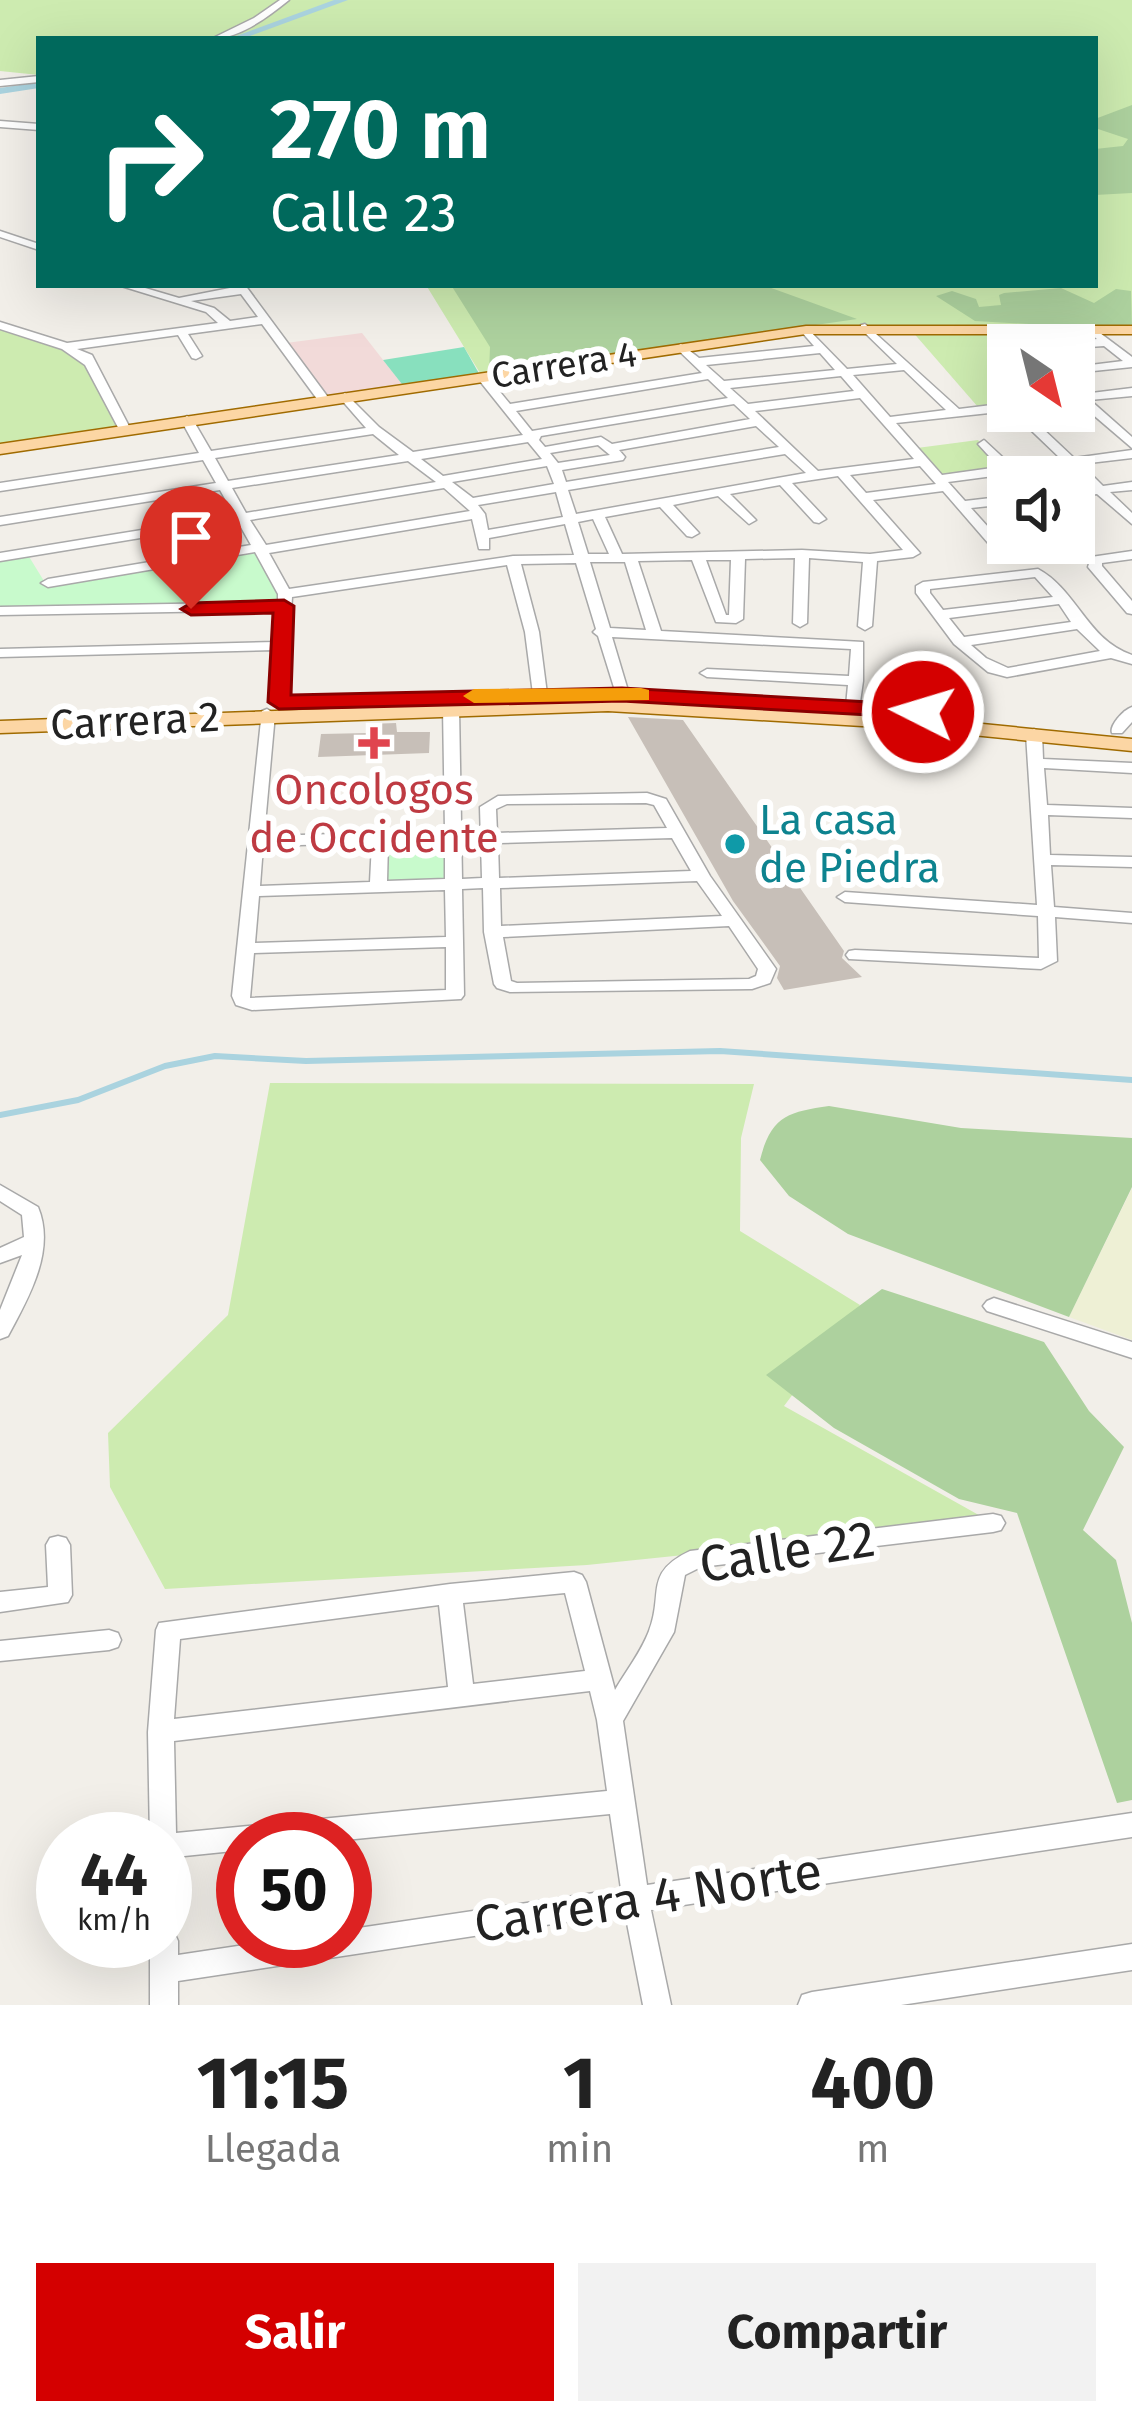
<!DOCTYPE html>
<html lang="es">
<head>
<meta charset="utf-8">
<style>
  :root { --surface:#fff; --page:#f2f2f2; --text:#222; --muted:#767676; --accent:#d40000 }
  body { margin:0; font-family:"Fira Sans",sans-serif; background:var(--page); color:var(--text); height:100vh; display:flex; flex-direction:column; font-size:45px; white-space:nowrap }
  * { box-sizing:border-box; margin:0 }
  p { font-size:39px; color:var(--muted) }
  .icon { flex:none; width:66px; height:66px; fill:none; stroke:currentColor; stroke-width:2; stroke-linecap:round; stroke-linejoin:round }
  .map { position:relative; height:2005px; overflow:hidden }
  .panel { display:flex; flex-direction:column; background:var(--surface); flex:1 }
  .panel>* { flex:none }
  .guide { position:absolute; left:36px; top:36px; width:1062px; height:252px; border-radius:0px; box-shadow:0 12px 48px #0002; background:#00695c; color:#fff; overflow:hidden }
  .needle { width:78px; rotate:145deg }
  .controls { position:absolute; left:987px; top:324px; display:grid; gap:24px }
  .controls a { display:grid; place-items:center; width:108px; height:108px; border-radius:0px; background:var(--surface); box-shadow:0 12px 48px #0002; font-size:60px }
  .speed { position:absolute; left:36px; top:1812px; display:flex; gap:24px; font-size:60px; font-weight:700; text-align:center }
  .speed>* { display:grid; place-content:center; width:156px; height:156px; border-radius:50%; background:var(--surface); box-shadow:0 12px 48px #0002; line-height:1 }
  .speed small { font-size:30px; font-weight:400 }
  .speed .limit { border:18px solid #d22; background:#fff; color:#111 }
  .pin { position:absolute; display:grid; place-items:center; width:102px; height:102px; color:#fff; margin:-123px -51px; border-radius:50% 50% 50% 0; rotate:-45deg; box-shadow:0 0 12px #0007 }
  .pin .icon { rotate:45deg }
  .me { position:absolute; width:132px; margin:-66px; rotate:275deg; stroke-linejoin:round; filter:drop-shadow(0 0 9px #0008) }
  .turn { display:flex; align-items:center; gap:42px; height:252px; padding:0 36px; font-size:54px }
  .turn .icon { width:156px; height:156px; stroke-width:2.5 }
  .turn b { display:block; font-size:84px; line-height:102px }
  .eta { display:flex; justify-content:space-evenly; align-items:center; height:204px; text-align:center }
  .eta b { font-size:72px; font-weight:700; line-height:84px }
  .button { display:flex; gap:24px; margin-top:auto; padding:24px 36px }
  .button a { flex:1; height:138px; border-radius:0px; background:var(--accent); color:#fff; font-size:48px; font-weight:700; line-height:138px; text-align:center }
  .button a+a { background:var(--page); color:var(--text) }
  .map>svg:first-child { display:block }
  .commercial { fill:#f2dad9 }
  .farmland { fill:#eef0d5 }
  .grass { fill:#cdebb0 }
  .forest { fill:#add19e }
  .park { fill:#c8facc }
  .pitch { fill:#88e0be }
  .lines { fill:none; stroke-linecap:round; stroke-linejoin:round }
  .stream { stroke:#aad3df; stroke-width:6 }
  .canal { fill:#aad3df; fill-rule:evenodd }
  .building { fill:#c7bfb8 }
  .minor-casing { stroke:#a9a9a9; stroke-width:3 }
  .major-casing { stroke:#a06b00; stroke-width:3 }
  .minor { fill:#fff; fill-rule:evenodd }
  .major { fill:#fcd6a4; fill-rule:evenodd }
  .route { fill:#d40000; stroke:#8a0000; stroke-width:3 }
  .slow { fill:#f59e0b }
  .health-dot { fill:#e0444e; stroke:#fff; stroke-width:4.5 }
  .culture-dot { fill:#0f9aa8; stroke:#fff; stroke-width:4.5 }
  .labels { text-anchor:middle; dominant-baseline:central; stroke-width:12; stroke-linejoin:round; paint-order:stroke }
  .far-street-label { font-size:36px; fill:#222; stroke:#fff }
  .street-label { font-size:42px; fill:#222; stroke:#fff }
  .health-label { font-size:42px; fill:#be3a42; stroke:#fff }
  .culture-label { font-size:42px; fill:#0d838f; stroke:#fff; text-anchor:start }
  .near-street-label { font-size:51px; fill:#222; stroke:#fff }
</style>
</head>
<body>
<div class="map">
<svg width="1132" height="2005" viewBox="0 0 1132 2005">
  <rect width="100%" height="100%" fill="#f2efe9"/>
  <polygon class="commercial" points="362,333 405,388 331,399 286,343"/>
  <polygon class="farmland" points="1132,1188 1132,1340 1069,1317"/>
  <g class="grass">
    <polygon points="0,0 1132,0 1132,330 865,327 480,373 426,285 1095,285 1095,39 39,39 39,75 0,71"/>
    <polygon points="0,325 66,347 90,363 125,430 0,449"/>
    <polygon points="911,330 998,331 1013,345 1008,345 1008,403 978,407"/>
    <polygon points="978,440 1005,470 943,477 917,448"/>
    <polygon points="270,1083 754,1084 741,1138 740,1231 860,1305 784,1406 993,1523 587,1565 165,1589 110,1487 108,1433 228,1315"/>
  </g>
  <g class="forest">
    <polygon points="1132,105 1132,193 1095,195 1095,149 1123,146 1128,139 1095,128 1095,119"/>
    <polygon points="451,285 763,285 857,319 489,372 490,347"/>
    <polygon points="1061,288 1094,303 1116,289 1131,291 1132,330 975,321 936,296 952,291 976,299 979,307 1001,305 999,295 1004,293"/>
    <path d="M829 1106 961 1128 1132 1138V1187L1069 1317 848 1234 789 1196 760 1160C771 1116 788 1112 829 1106Z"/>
    <polygon points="882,1289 1044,1342 1089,1411 1124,1447 1083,1530 1116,1560 1132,1623 1132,1800 1117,1803 1017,1513 959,1499 834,1428 766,1375"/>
  </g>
  <g class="park">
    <polygon points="257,552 277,586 278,602 0,608 0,559 28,555 47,586"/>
    <polygon points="447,840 444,881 378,884 380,841"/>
  </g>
  <polygon class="pitch" points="464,347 481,377 405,388 383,360"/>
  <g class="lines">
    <polyline class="stream" points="0,1115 78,1100 165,1066 215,1056 306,1061 720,1051 1132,1080"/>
    <g class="canal">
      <polygon points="334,0 348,0 242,39 228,39"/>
      <polygon points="39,82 39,88 0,94 0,88"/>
    </g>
  </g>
  <g class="building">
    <polygon points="628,717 683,720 844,951 842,958 862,977 784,990 777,978 780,966 733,901"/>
    <polygon points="396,723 397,732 430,732 429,753 318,757 321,734 368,733 368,724"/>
  </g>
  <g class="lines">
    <defs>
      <g id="minor">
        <path d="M280 0H289C268 17 239 39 211 39L254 18Z"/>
        <polygon points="39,76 39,82 0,86 0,80"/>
        <polygon points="0,121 39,124 39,130 0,127"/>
        <polygon points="0,231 39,244 39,250 0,237"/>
        <path d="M118 285H135L179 298 245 285 330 400 320 403 262 324 188 334 202 356 196 359 192 358 178 335 77 349 92 355 131 430 121 433 85 365 62 349 0 329V322L67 343 218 323 206 312ZM241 294 258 317 230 321 214 308 191 301Z"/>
        <path d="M865 324 959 409 1008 403V411L896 423 942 475 999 467 978 444 984 440 1012 466 1061 459 1011 411H1024L1074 458 1132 450V458L1081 464 1103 486 1132 482V490L1110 492 1132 513V524L1097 494 1074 497V489L1090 487 1068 466 948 482 965 501 1008 496V504L971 508 1007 548 1000 552 995 551 943 491 873 500 920 553 913 557 877 561 872 626 865 630 858 626 863 562 809 558 807 623 800 627 793 623 795 558 745 559 743 619 736 623 716 622 692 560 638 561 661 631 863 642V681L859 709 854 711 846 706 848 685 707 677 700 673 707 669 849 676 851 649 612 637 629 694 627 697H617L598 636 593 632 596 629 576 563 521 564 539 632 547 694 540 698 533 694 525 632 507 565 292 597 286 702 279 706 272 702 275 650 0 657V649L275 642 277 610 0 615V607L278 602V594L255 552 48 587 41 583 48 579 251 545 238 522 0 561V553L234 515 220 490 0 525V517L216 483 203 460 0 491V483L199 453 181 420 187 416 193 420 211 451 366 428 339 397 345 393 379 427 413 452 523 435 479 380V376H487L510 404 702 373 677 349 675 347 681 344 699 358 814 346 800 330 806 327 847 369 897 364 861 329V325ZM820 353 835 370 724 381 706 365ZM904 370 946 410 890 417 853 375ZM841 376 854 391 748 404 730 388ZM708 379 728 398 532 431 516 411ZM860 398 914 459 818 471 755 411ZM734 404 750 419 612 444 601 437 545 447 539 440 541 436ZM756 426 779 447 566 482 562 470 623 460 625 457 619 450ZM373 434 399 455 228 481 215 458ZM528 442 542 459 443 476 421 459ZM598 445 610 455 558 463 550 453ZM785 454 806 473 576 514 568 490ZM408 461 436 482 246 513 232 488ZM547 466 554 484 473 498 452 482ZM920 466 936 484 866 493 850 475ZM838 476 903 550 870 554 802 550 622 554 605 517 660 507 687 536 692 537 699 533 673 505 718 496 749 524 756 520 730 494 780 485 814 522 819 523 826 519 792 483ZM444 488 470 511 266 545 250 520ZM556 492 563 517 488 530 485 514 478 505ZM472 519 479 549H489V538L565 524 574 555 513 556 289 589 269 553ZM593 519 609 554H588L578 522ZM706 560H731L729 615H726ZM590 562H625L646 630 610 628Z"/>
        <polygon points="998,327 1006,327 1027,345 1014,345 998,331"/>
        <polygon points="1092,327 1132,357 1132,367 1074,373 1074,367 1123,361 1104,346 1074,348 1074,345 1066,345 1072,342 1097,339 1086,330"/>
        <polygon points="1074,388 1083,394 1132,388 1132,396 1090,400 1132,437 1132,448 1077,401 1074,402"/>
        <polygon points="1132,551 1132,559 1102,563 1102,566 1132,601 1132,614 1127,613 1088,567 1091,557"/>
        <path d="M1038 569C1077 590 1087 640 1132 655V664L1111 658 1007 677 988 672 954 644 916 593V586L923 582ZM1035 577 1053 597 943 610 930 593V589ZM1059 604 1071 622 964 637 949 618ZM1077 629 1100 651 1008 668 986 658 971 645Z"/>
        <path d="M451 703 459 708 462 879 482 878 480 807 498 796 647 793 666 799 710 876 776 969 770 983 752 989 510 992 497 988 494 984 484 932 483 888 462 889 464 995 461 999 252 1010 236 1005 232 996 262 711 267 709 275 714 264 836 445 831 443 708ZM646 803 654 805 667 828 497 833 496 809 507 804ZM672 838 691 871 499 878 498 843ZM445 841V879L387 881 388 843ZM372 843 370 882 260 886 263 846ZM697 881 722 916 501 926 500 888ZM445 890 446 937 255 943 259 896ZM729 926 758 969 756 976 749 979 517 983 511 981 503 937ZM446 947V990L250 998 254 953Z"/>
        <path d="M1132 707V722L1122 733H1112C1109 726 1123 710 1132 707Z"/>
        <polygon points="1034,729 1042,734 1043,759 1132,763 1132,773 1044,768 1047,805 1132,808 1132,818 1048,815 1050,855 1132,857 1132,867 1051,865 1054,907 1132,913 1132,923 1055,917 1057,961 1041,969 849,959 846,955 849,951 855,950 1039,958 1038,916 845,902 837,897 845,892 1037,905 1026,734"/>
        <path d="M0 1185 38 1207C56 1250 29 1297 8 1336L0 1339V1310L22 1255 0 1263V1248L24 1237 22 1215 0 1201Z"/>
        <polygon points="994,1298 1132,1342 1132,1358 987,1311 983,1306 987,1301"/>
        <path d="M993 1514 1001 1516 1005 1523 1001 1530 993 1532 701 1567 685 1575 674 1632 623 1721 647 1885 1132 1813V1837L651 1910 671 2005H643L625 1913 178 1981V2005H150V1941H165V1929L174 1932 178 1941V1955L271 1941H345V1930L621 1889 610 1814 345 1840 243 1839V1850L165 1858V1839H150L148 1732 156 1630 159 1623 450 1584 574 1572 582 1575 586 1582 615 1690C626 1671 641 1652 649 1631 664 1594 643 1573 690 1551ZM565 1593 585 1671 473 1684 463 1603ZM439 1605 448 1687 174 1719 180 1639ZM590 1691 597 1720 607 1791 176 1833 174 1741Z"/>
        <polygon points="58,1536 66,1538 70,1545 72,1595 68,1602 0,1612 0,1592 48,1587 46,1545 50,1538"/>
        <polygon points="109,1630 118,1633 121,1640 118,1647 109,1650 0,1661 0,1641"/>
        <polygon points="1132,1944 1132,1970 901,2005 798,2005 802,1995 812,1992"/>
      </g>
      <g id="major">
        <polygon points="806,326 1132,326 1132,334 806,334 0,454 0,444"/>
        <polygon points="608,699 912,717 1132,739 1132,751 912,729 608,711 0,733 0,721"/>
      </g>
    </defs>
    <use href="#minor" class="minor-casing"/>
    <use href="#major" class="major-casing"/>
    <use href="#minor" class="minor"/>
    <use href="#major" class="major"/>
  </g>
  <polygon class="route" points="284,600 294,606 291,695 622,688 923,705 934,712 923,718 622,701 279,709 268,702 273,613 191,615 181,609 191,603"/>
  <polygon class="slow" points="641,688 649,690 649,700 474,703 463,696 474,689"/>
  <path class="health-dot" d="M368 725h12v12h12v12h-12v12h-12v-12h-12v-12h12z"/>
  <circle class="culture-dot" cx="735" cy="844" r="12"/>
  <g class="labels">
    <g class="far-street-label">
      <text transform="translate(564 365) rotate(-9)">Carrera 4</text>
    </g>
    <g class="street-label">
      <text transform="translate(135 721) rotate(-3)">Carrera 2</text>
    </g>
    <g class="health-label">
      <text x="374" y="790">Oncologos<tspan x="374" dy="48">de Occidente</tspan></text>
    </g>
    <g class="culture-label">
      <text x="759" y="820">La casa<tspan x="759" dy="48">de Piedra</tspan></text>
    </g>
    <g class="near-street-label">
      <text transform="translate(787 1552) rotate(-9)">Calle 22</text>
      <text transform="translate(648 1898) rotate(-9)">Carrera 4 Norte</text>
    </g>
  </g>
</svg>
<div class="controls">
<a><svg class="needle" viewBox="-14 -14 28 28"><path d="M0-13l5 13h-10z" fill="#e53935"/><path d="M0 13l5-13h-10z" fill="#767676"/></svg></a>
<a><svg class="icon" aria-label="sound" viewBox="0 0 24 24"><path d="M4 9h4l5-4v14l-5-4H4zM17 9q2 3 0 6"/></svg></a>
</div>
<div class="speed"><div>44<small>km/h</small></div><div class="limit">50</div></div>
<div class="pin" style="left:191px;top:609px;background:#d93025"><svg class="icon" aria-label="arrive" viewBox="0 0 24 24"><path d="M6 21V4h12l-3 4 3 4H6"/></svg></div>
<svg class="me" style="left:923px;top:712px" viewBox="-20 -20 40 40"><circle r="17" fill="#d40000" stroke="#fff" stroke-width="3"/><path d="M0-11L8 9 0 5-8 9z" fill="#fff"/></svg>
<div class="guide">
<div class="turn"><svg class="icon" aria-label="right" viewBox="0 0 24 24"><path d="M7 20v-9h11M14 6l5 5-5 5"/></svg><div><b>270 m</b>Calle 23</div></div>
</div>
</div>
<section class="panel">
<div class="eta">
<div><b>11:15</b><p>Llegada</p></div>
<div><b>1</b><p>min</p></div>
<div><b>400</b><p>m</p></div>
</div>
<div class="button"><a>Salir</a><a>Compartir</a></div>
</section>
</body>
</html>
